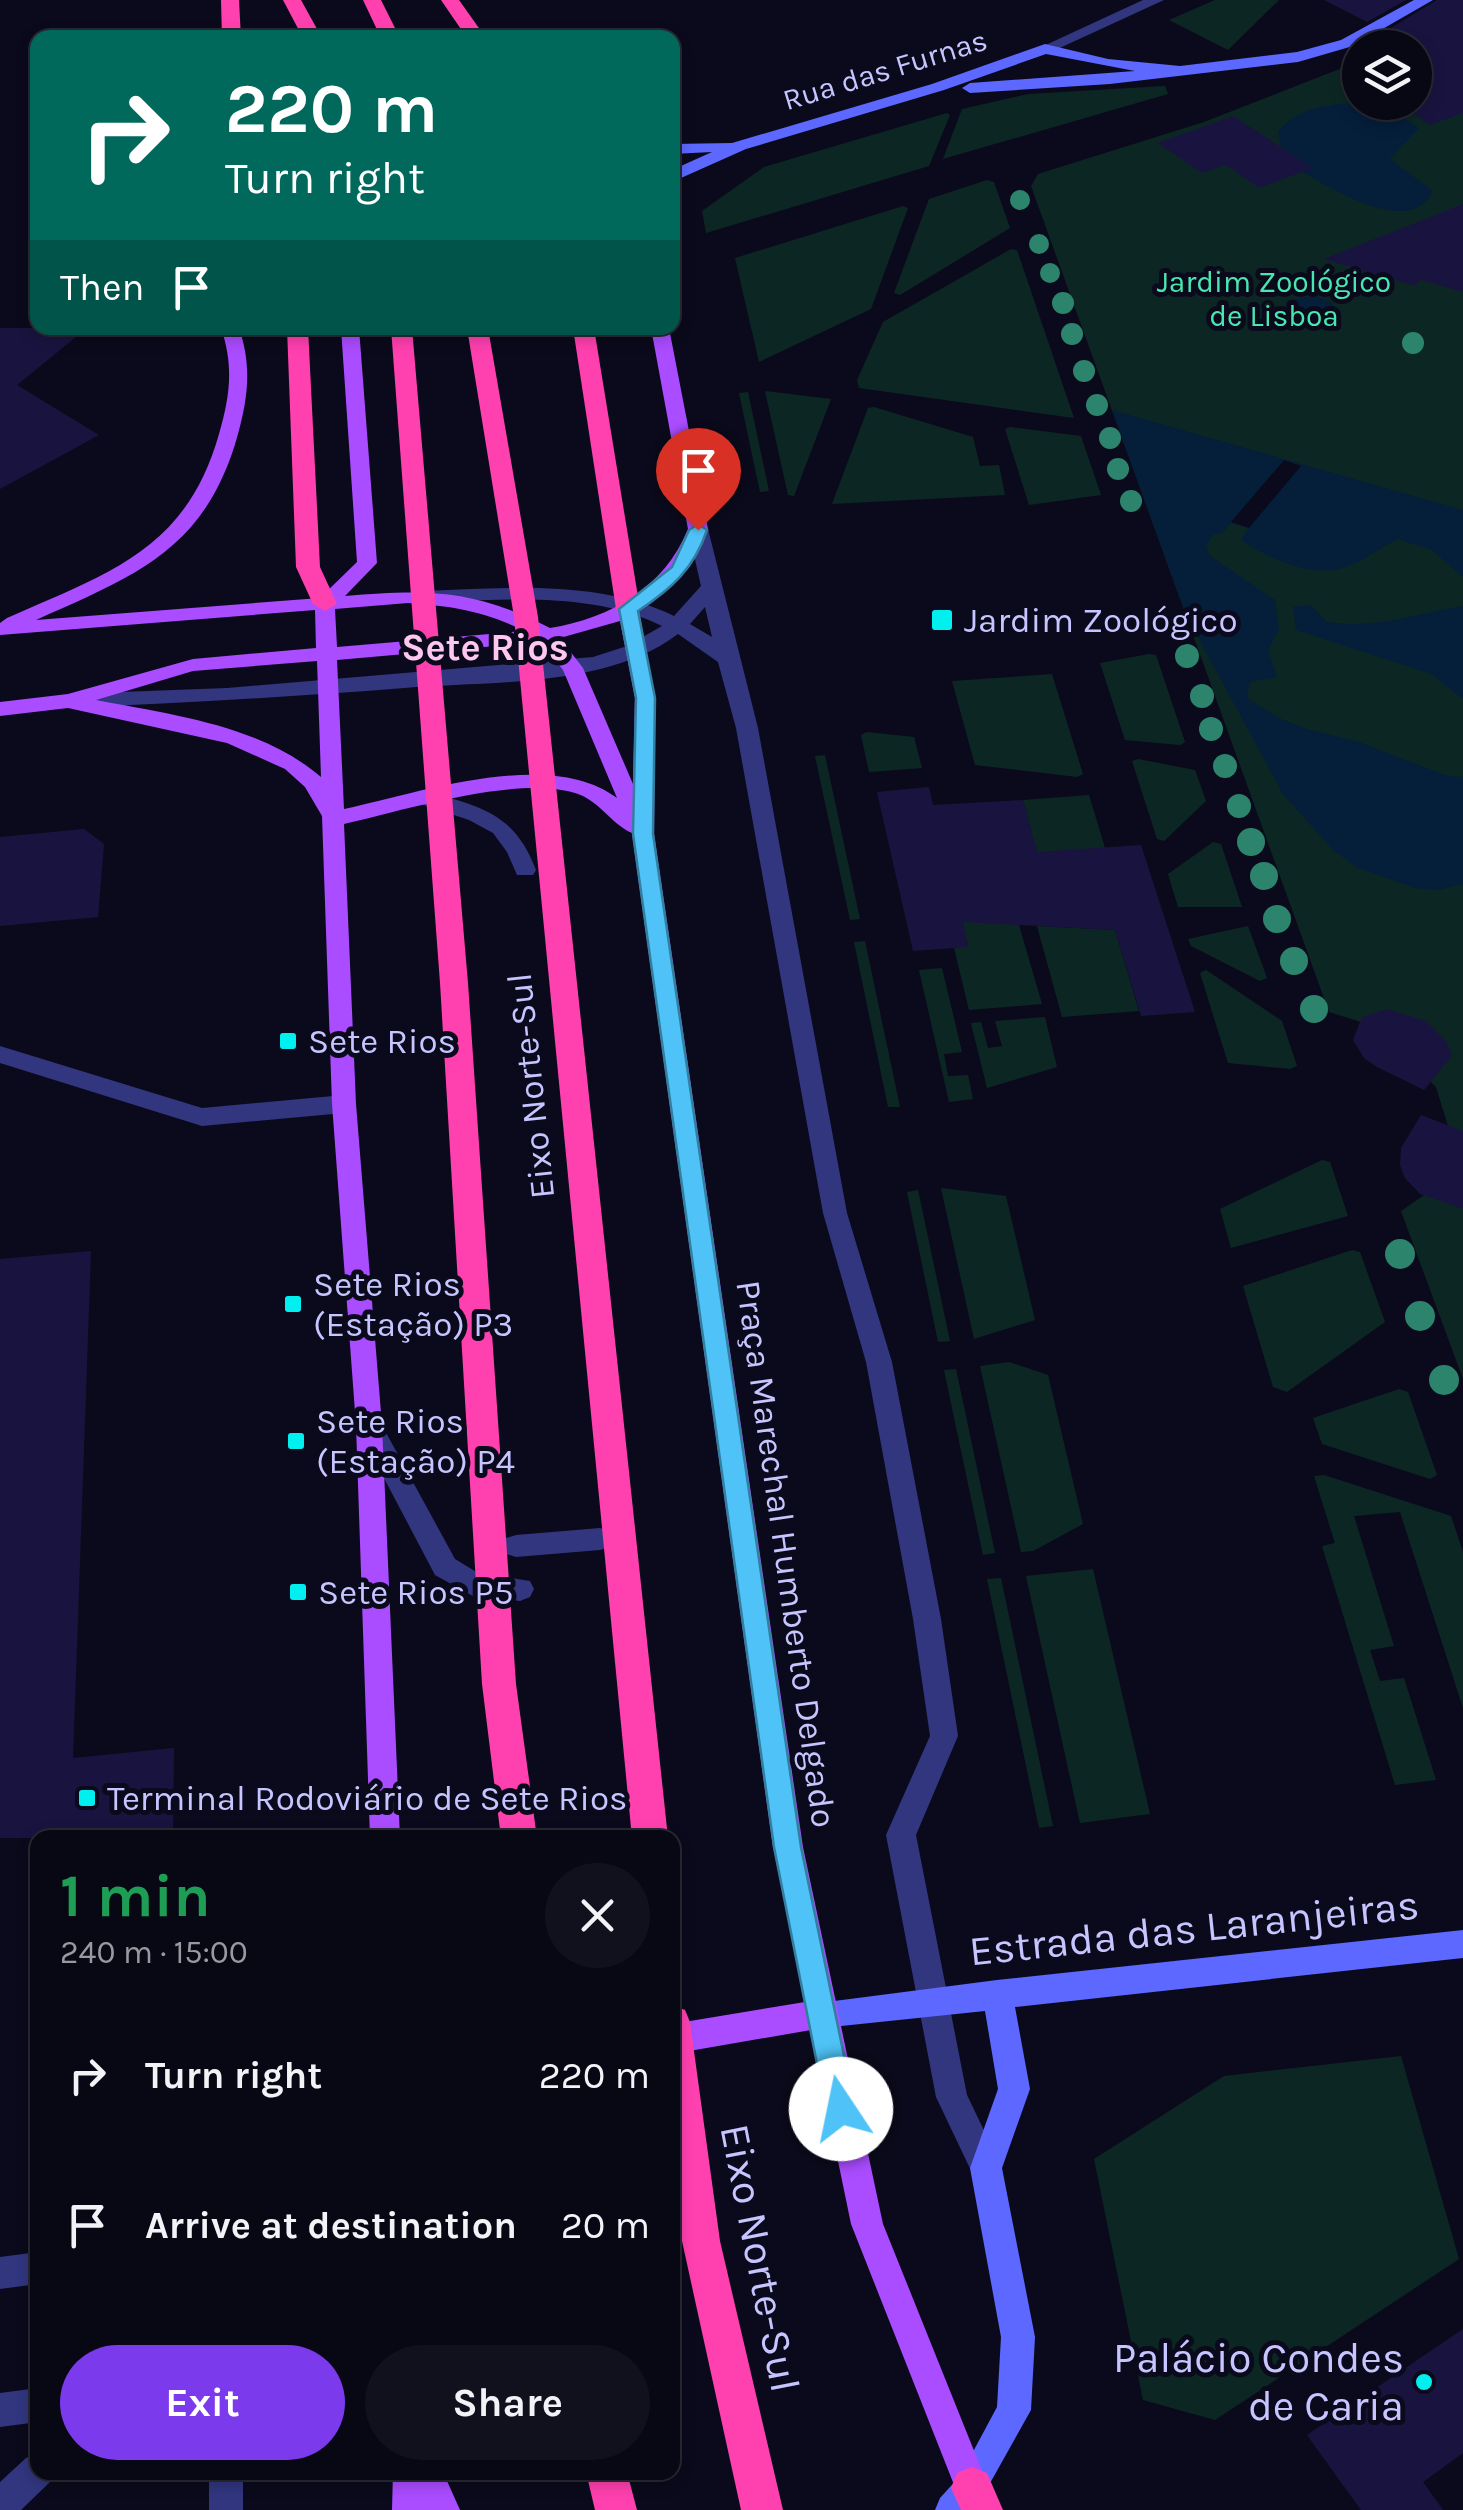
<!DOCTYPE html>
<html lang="en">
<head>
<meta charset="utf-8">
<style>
  :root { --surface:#080815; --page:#11111e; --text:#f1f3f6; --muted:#989aa0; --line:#292934; --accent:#7c3aed }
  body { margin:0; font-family:Karla,sans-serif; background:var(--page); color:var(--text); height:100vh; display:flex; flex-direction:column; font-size:38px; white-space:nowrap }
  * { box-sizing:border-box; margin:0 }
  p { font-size:32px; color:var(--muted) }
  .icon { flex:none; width:55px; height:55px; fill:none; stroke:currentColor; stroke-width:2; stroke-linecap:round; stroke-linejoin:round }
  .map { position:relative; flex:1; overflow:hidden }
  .side { position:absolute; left:30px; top:1830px; width:650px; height:650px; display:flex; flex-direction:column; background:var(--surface); border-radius:20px; box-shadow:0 5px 15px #0003,0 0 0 2px var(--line) }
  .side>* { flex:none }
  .banner { position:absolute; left:30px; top:30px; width:650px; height:305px; border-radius:20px; box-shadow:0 5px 15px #0003,0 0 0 2px var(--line); background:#00695c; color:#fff; overflow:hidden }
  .buttons { position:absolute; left:1342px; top:30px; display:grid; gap:20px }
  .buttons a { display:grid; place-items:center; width:90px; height:90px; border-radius:50%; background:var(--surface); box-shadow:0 5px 15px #0003,0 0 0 2px var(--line); font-size:50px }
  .pin { position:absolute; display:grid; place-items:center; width:85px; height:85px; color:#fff; margin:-102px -42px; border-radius:50% 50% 50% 0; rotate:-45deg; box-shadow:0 0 10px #0007 }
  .pin .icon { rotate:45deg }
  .me { position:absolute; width:110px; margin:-55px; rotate:349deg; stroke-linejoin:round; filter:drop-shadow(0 0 8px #0008) }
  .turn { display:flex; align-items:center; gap:35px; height:210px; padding:0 30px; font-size:45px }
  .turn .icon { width:130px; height:130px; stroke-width:2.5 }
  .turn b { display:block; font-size:70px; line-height:85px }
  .then { display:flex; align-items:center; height:95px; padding:0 30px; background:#0003; gap:20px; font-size:38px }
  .round { display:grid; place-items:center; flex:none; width:105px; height:105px; border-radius:52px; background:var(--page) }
  .summary { display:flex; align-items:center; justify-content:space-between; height:170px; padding:0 30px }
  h1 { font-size:60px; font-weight:700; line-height:75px; color:#1e9e55 }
  .cta { display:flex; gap:20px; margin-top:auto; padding:20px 30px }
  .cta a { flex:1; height:115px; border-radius:60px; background:var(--accent); color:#fff; font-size:40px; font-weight:700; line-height:115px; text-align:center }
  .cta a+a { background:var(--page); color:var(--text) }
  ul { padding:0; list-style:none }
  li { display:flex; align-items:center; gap:30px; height:150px; padding:0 30px }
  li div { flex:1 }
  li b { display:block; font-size:38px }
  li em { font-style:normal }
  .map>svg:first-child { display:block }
  .green { fill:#0c2723 }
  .water { fill:#051e3a }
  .pier { fill:#0b0a1c }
  .building { fill:#19143f }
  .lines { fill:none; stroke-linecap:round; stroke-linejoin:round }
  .lane { fill:#31367f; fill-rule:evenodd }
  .street { fill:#31367f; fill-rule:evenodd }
  .secondary { fill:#5c68ff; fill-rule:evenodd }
  .primary { fill:#aa4cff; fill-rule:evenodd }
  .highway { fill:#ff40af; fill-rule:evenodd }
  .tree { fill:#2d846d }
  .route { fill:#4fc3f7; stroke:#337fa1; stroke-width:2.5 }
  .poi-dot { fill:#00f0f0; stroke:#0b0a1c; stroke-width:4 }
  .labels { text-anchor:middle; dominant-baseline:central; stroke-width:10; stroke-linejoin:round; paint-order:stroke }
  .far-street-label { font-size:30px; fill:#c6c5ff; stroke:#0b0a1c }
  .far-park-label { font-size:30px; fill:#49e7b0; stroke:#0b0a1c }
  .poi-label { font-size:35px; fill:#c6c5ff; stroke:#0b0a1c; text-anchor:start }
  .street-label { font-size:35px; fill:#c6c5ff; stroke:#0b0a1c }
  .neighbourhood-label { font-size:38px; font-weight:bold; fill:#ffc7f0; stroke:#0b0a1c }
  .near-street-label { font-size:42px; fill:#c6c5ff; stroke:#0b0a1c }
  .near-poi-label { font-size:42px; fill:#c6c5ff; stroke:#0b0a1c; text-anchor:end }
</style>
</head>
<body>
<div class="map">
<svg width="1463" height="2510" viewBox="0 0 1463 2510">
  <rect width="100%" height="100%" fill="#0b0a1c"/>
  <g class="green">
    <polygon points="1215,0 1279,0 1228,50 1169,20"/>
    <polygon points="1463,4 1463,1379 1401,1211 1433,1189 1448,1126 1436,1087 1374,1026 1329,1012 1031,186 1038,174 1204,122 1360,61 1360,102 1415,102 1415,48 1387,47"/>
    <polygon points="1165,86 1168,94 943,159 962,109 1028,94"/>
    <polygon points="947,113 950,115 929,166 706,233 702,211 764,167"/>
    <polygon points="987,180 994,182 1010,228 900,295 894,293 929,199"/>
    <polygon points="903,206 908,208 871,309 759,362 735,258"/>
    <polygon points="1011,249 1017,250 1074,418 859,388 857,380 883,322"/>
    <polygon points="765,391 831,399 794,496 788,495"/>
    <polygon points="748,392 769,491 760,492 739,393"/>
    <polygon points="874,407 973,437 980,466 999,465 1005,495 832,504 868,408"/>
    <polygon points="1010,427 1081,436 1101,495 1029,505 1005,429"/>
    <polygon points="1149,654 1156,655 1185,742 1180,745 1125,740 1100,663"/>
    <polygon points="1052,674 1083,774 1077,777 975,765 952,681"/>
    <polygon points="867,732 914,737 922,768 869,772 861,735"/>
    <polygon points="825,755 860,919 850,920 815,756"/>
    <polygon points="1138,759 1195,770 1206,801 1164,841 1157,839 1132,761"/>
    <polygon points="1089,795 1105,848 1042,873 1023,800"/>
    <polygon points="1213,842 1221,844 1242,907 1178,907 1168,874"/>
    <polygon points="955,891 1019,925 1042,1004 969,1010 954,948 968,946"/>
    <polygon points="1037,926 1115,930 1139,1011 1062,1017"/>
    <polygon points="1248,926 1267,978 1260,981 1191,946 1188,939"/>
    <polygon points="865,941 900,1107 888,1107 854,942"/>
    <polygon points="942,968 962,1052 944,1054 948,1076 968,1075 973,1099 949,1102 919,970"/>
    <polygon points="1206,970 1282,1021 1297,1066 1290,1069 1228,1063 1200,973"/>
    <polygon points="1045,1017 1057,1067 987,1088 971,1023 981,1022 988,1048 1002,1046 995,1021"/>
    <polygon points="1322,1160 1330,1162 1348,1216 1231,1248 1220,1209"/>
    <polygon points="941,1188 1006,1196 1035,1320 974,1339"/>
    <polygon points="918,1190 950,1341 938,1342 907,1192"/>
    <polygon points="1352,1250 1360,1252 1385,1322 1287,1392 1273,1387 1243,1286"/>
    <polygon points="1009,1362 1048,1375 1083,1524 1033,1551 1021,1552 980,1366"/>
    <polygon points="956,1369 995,1553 983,1555 944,1370"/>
    <polygon points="1399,1389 1408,1392 1437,1475 1430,1479 1322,1444 1313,1418"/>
    <polygon points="1324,1475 1451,1516 1463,1552 1463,1708 1400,1512 1354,1516 1394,1646 1370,1650 1380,1681 1404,1678 1436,1780 1395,1785 1322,1546 1335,1543 1314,1476"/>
    <polygon points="1093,1569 1150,1814 1080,1823 1026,1576"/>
    <polygon points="1001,1578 1053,1826 1039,1828 987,1579"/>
    <polygon points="1401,2056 1459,2259 1215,2420 1143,2400 1094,2159 1224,2076"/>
  </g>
  <g class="water">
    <path d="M1360 103 1391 109 1419 128 1390 159 1433 191C1409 244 1315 178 1284 161L1278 132C1300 105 1328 105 1360 103Z"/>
    <polygon points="1314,296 1331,302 1339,312 1334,321 1306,326 1283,314 1288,300"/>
    <path d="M1112 410 1463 510V577L1432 550 1397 539C1376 550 1356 568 1332 570 1302 574 1265 556 1241 540L1248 528 1231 523 1222 533 1214 534 1206 546 1210 556 1275 600 1279 630 1268 650 1277 677 1250 682 1247 698 1281 719 1307 729 1359 742 1445 775 1463 777V884L1438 890 1415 888 1358 868 1333 850 1283 794 1186 615Z"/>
    <path d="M1311 605 1327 622C1379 629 1413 614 1463 606V699L1431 674 1296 630 1293 607Z"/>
  </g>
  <polygon class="pier" points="1284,460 1301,466 1249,528 1231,522"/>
  <g class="building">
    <polygon points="1324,0 1406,0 1367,22"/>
    <polygon points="1437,0 1463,0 1463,113 1430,125 1396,102 1415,102 1415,48 1406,48 1411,44 1386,31"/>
    <polygon points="1233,116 1313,168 1259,188 1226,165 1202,173 1158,143"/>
    <polygon points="1463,204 1463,292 1420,280 1415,286 1324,259"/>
    <polygon points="0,328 87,328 17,385 99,435 0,489"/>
    <polygon points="929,787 933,805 1023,800 1037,852 1141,845 1195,1012 1141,1016 1115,930 963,922 968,947 913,951 877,792"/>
    <polygon points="84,829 104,844 98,917 0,926 0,837"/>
    <polygon points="1387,1009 1426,1021 1447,1042 1452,1056 1424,1090 1377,1067 1364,1058 1353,1040 1362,1017"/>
    <polygon points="1421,1115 1463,1131 1463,1209 1420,1194 1405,1178 1400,1165 1401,1148"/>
    <polygon points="91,1251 73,1758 174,1748 173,1838 0,1838 0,1259"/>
    <polygon points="1463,2329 1463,2453 1423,2482 1443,2510 1361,2510 1307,2435"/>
  </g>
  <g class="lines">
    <g class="lane">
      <path d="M698 523 708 529 758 728 847 1213 892 1362 941 1619 958 1736 916 1835 967 2095 1002 2168 997 2179 986 2184 975 2179 936 2097 886 1835 930 1736 913 1619 866 1362 823 1213 736 728 718 662 678 634C607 688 489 681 404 688 292 697 180 703 68 708L58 701 68 694 227 688 593 657 627 646 662 626C591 590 498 600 421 603L411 597 421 591C503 588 598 579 674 616L701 586 688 529ZM705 607 712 637 690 624Z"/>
      <path d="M429 792C482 807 515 814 536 870L533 875H517L507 852 493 833 469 820 421 804 418 799Z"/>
      <polygon points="0,1046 202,1108 344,1095 356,1104 344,1113 202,1126 0,1063"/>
      <polygon points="369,1414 378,1418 455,1559 478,1573 530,1581 534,1589 530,1597 520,1601 473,1596 435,1575 356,1425 360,1418"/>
      <polygon points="600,1528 610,1531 614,1539 610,1547 600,1550 516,1557 506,1554 502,1546 506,1538 516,1535"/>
      <polygon points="38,2252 38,2284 0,2289 0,2257"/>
      <polygon points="38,2388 38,2422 0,2427 0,2393"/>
      <polygon points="38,2453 38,2472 54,2472 50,2482 21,2510 0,2510 0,2482 26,2458"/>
      <rect x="209" y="2472" width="34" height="38"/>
    </g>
    <polygon class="street" points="1143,0 1164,0 1051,52 1037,49"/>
    <g class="secondary">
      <polygon points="1414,0 1433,0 1353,46 1298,62 1110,84 970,93 962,88 970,83 1135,71 1046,54 944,90 746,149 672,182 672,170 712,152 672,154 672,144 732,143 932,84 1045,44 1108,59 1180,66 1297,52 1341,40"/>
      <polygon points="1463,1930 1463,1958 1015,2007 1030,2089 1002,2168 1035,2337 1031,2410 975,2510 935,2510 940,2498 960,2476 997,2407 1001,2337 970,2168 998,2089 985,2011 822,2028 811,2024 807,2014 811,2004 997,1980"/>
    </g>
    <g class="primary">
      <path d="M221 328H239C252 366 248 397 238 434 206 550 136 575 36 620L320 598 357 562 341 328H359L377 563 345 596C428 589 474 589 550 628 611 618 664 588 688 529L651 328H669L708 529 678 580 639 611 655 698 654 834 803 1847 883 2224 989 2488 984 2500 972 2505 960 2500 851 2224 811 2030 672 2054V2024L805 2002 773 1847 632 833C611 824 599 800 575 793 517 775 405 810 344 824L356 1104 382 1425 400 1838H370L356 1425 332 1104 322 816 305 787 285 769 227 743 68 708 0 716V702L68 694 193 659 316 648 315 610 0 635V623L7 618C108 573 186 551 219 434 230 396 234 366 221 328ZM408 603C451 606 485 611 524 631L337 647 335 609ZM620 621 635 698 633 784 583 668 560 638ZM541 642 563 670 617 798C550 747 419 793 344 809L337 660ZM317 661 321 777C260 725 173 715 96 700L193 671Z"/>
      <polygon points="393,2472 443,2472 460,2510 392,2510"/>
    </g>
    <g class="highway">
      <polygon points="221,0 239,0 241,38 222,38"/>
      <polygon points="283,0 301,0 322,38 303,38"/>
      <polygon points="363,0 381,0 400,38 381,38"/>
      <polygon points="441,0 459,0 486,38 467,38"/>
      <polygon points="287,328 308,328 320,567 337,604 325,611 313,604 296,567"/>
      <polygon points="391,328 412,328 468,983 516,1684 537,1838 501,1838 482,1684 440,983"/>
      <polygon points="467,328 488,328 538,617 668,1838 632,1838 514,617"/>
      <polygon points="573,328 594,328 640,609 628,616 616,609"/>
      <polygon points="672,2005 685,2010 690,2022 720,2241 783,2510 741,2510 682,2241 672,2170"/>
      <polygon points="972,2467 987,2473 1003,2510 961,2510 951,2488 957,2473"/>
      <polygon points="586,2472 627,2472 637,2510 595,2510"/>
    </g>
  </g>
  <g class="tree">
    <circle cx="1020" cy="200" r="10"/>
    <circle cx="1039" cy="244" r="10"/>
    <circle cx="1050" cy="273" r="10"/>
    <circle cx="1063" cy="303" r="11"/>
    <circle cx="1072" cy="334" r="11"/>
    <circle cx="1413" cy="343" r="11"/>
    <circle cx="1084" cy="371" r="11"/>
    <circle cx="1097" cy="405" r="11"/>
    <circle cx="1110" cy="438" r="11"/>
    <circle cx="1118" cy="469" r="11"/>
    <circle cx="1131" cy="501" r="11"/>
    <circle cx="1187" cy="656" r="12"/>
    <circle cx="1202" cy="696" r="12"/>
    <circle cx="1211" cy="729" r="12"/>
    <circle cx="1225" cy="766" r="12"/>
    <circle cx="1239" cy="806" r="12"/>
    <circle cx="1251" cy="842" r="14"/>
    <circle cx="1264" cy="876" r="14"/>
    <circle cx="1277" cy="919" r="14"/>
    <circle cx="1294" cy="961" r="14"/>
    <circle cx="1314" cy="1009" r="14"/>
    <circle cx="1400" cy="1254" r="15"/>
    <circle cx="1420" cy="1316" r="15"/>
    <circle cx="1444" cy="1380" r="15"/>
  </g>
  <path class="route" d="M698 524 707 530C694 569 671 589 638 611L655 698 653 834 801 1847 855 2109 851 2119 841 2123 831 2119 826 2109 774 1847 633 834 636 698 619 609 672 567 689 530Z"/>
  <g class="poi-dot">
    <rect x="930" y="608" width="24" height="24" rx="5"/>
    <rect x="278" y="1031" width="20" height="20" rx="5"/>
    <rect x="283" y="1294" width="20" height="20" rx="5"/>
    <rect x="286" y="1431" width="20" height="20" rx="5"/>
    <rect x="288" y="1582" width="20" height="20" rx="5"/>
    <rect x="77" y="1788" width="20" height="20" rx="5"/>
    <circle cx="1424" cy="2382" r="10"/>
  </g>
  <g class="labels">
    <g class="far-street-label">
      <text transform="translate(885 70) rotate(-17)">Rua das Furnas</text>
    </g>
    <g class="far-park-label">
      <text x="1274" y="282">Jardim Zoológico<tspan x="1274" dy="34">de Lisboa</tspan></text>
    </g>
    <g class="poi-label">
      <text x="964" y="620">Jardim Zoológico</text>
      <text x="308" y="1041">Sete Rios</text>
      <text x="313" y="1284">Sete Rios<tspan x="313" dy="40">(Estação) P3</tspan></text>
      <text x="316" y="1421">Sete Rios<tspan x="316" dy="40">(Estação) P4</tspan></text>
      <text x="318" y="1592">Sete Rios P5</text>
      <text x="107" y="1798">Terminal Rodoviário de Sete Rios</text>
    </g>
    <g class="street-label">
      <text transform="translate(531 1086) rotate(-96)">Eixo Norte-Sul</text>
      <text transform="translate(786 1554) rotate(82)">Praça Marechal Humberto Delgado</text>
    </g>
    <g class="neighbourhood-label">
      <text x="485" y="647">Sete Rios</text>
    </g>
    <g class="near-street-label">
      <text transform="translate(1194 1928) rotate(-6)">Estrada das Laranjeiras</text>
      <text transform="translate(760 2258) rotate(79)">Eixo Norte-Sul</text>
    </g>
    <g class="near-poi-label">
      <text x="1404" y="2358">Palácio Condes<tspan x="1404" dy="48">de Caria</tspan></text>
    </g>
  </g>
</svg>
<div class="buttons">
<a><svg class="icon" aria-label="layers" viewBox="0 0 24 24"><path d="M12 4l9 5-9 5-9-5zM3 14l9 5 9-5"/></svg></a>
</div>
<div class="pin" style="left:698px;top:530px;background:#d93025"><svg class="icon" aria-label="arrive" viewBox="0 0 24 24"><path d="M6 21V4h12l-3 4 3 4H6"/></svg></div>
<svg class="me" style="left:841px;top:2109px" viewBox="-20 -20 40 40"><circle r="19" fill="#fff"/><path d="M0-13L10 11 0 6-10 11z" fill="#4fc3f7"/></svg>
<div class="banner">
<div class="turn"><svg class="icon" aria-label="right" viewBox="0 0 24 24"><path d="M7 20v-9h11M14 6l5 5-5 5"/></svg><div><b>220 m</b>Turn right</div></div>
<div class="then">Then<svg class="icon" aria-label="arrive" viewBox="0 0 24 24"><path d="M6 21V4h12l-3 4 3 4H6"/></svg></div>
</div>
<section class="side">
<div class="summary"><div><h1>1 min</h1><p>240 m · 15:00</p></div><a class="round"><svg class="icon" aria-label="close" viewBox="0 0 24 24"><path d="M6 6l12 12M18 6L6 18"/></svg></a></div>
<ul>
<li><svg class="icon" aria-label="right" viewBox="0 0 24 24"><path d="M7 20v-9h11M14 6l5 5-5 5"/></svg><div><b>Turn right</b></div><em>220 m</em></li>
<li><svg class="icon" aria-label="arrive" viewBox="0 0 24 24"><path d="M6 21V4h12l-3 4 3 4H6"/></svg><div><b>Arrive at destination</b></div><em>20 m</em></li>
</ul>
<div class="cta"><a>Exit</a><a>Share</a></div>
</section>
</div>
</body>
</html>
